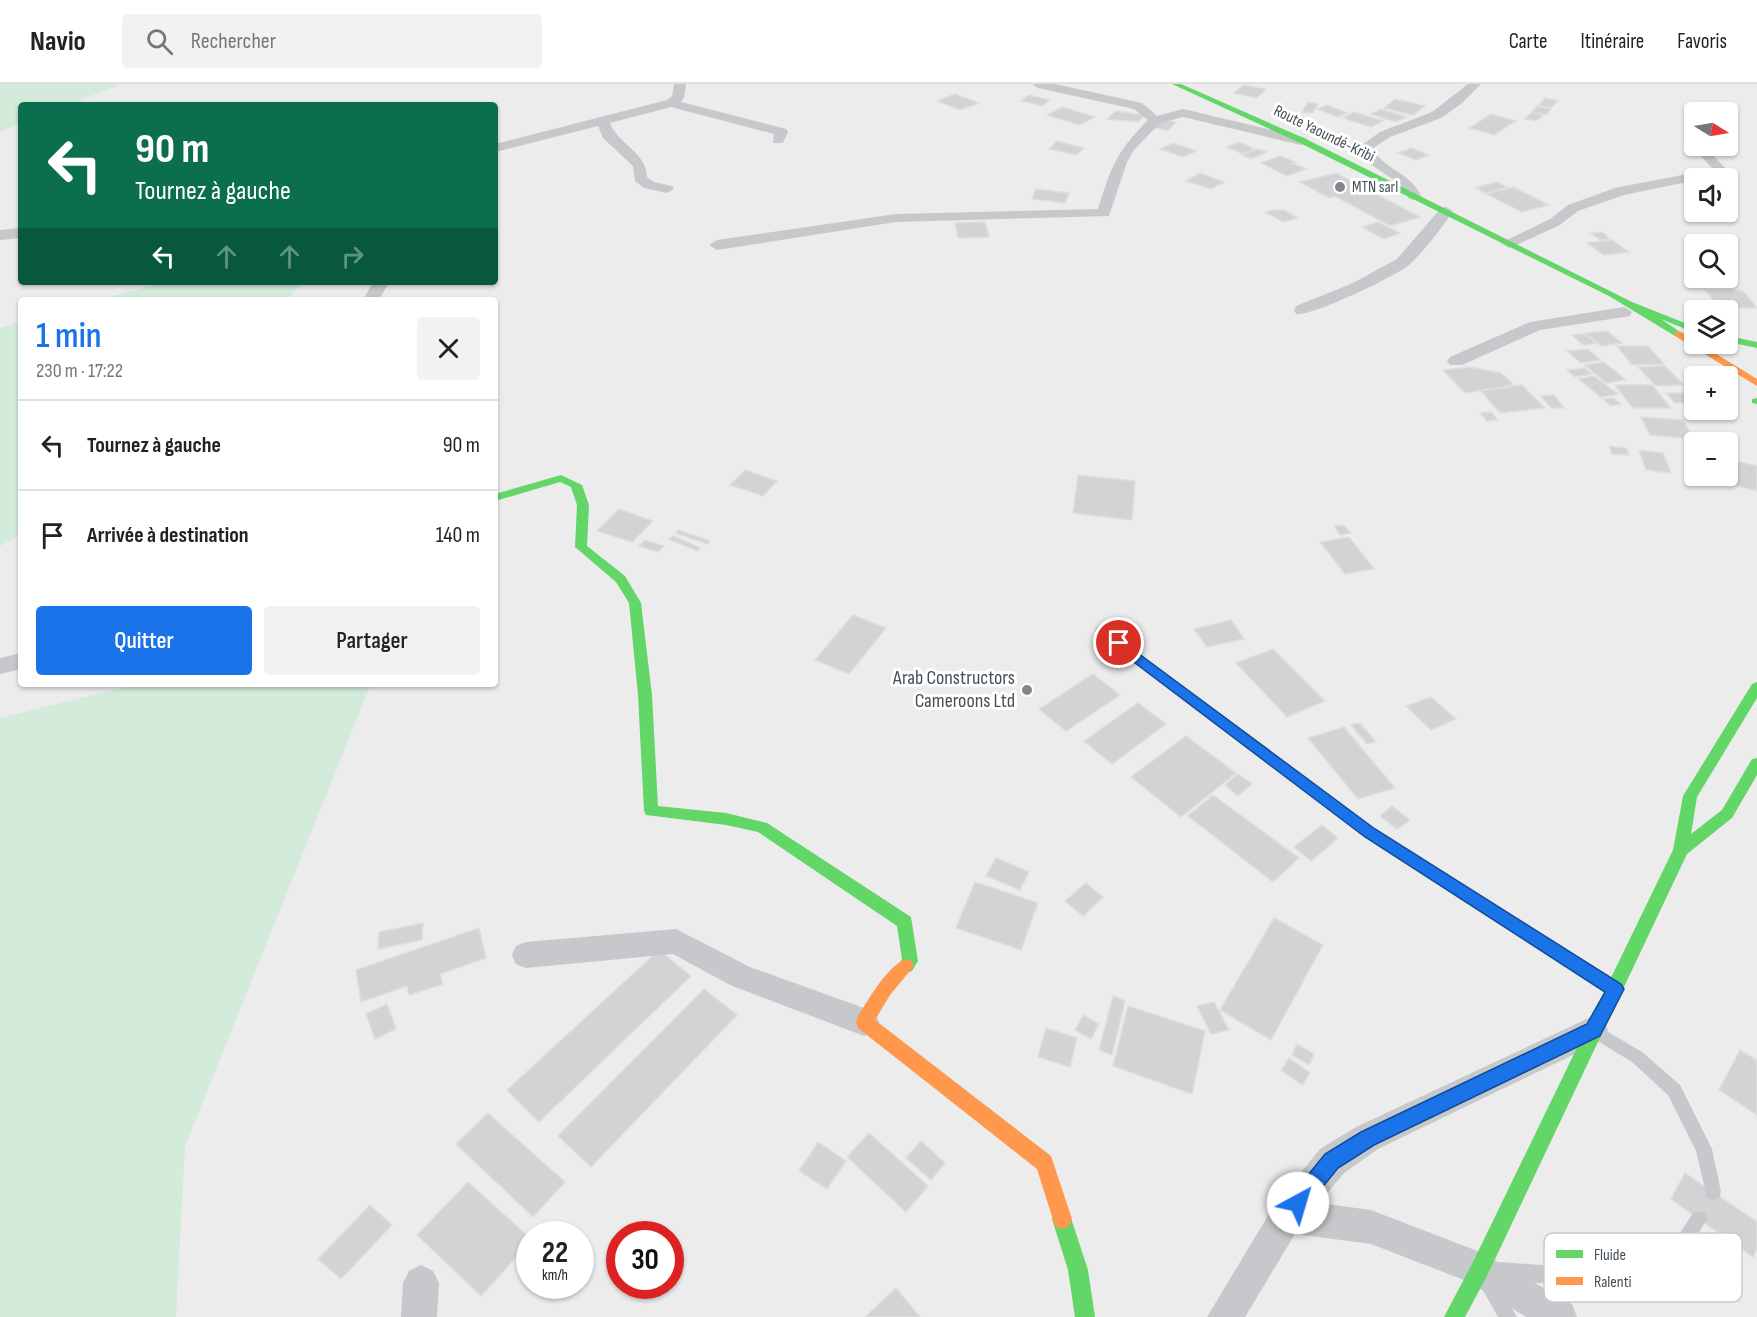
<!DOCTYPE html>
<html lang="fr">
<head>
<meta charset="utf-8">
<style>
  :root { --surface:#fff; --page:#f2f2f2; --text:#222; --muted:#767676; --line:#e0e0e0; --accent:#1a73e8 }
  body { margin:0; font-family:"Sofia Sans Condensed",sans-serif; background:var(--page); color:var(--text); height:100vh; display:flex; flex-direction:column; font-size:22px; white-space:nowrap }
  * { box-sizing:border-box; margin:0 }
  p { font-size:20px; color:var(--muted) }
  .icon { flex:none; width:33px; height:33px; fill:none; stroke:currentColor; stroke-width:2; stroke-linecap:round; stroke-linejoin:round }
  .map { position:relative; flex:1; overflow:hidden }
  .panel { position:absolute; left:18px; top:213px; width:480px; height:390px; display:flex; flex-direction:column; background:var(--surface); border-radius:6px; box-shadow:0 2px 4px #0004 }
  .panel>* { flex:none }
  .hud { position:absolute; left:18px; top:18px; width:480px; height:183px; border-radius:6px; box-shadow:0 2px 4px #0004; background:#0b6e4f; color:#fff; overflow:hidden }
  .needle { width:39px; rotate:101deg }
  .tools { position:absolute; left:1684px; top:18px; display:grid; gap:12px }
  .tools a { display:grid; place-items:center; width:54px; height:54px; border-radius:6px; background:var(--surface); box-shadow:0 2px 4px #0004; font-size:30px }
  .speed { position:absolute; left:516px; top:1137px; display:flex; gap:12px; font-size:30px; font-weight:700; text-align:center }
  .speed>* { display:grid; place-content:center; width:78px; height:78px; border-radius:50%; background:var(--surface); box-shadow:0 2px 4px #0004; line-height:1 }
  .speed small { font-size:15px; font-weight:400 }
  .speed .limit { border:9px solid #d22; background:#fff; color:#111 }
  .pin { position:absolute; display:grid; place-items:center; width:51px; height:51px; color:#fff; margin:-26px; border:3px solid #fff; border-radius:50%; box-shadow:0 2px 6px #0007 }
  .me { position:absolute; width:66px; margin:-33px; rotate:39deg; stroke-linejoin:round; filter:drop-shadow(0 0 4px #0008) }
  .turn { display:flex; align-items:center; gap:21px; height:126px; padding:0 18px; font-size:27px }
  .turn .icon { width:78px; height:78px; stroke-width:2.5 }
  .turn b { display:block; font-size:42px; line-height:51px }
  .lanes { display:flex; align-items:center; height:57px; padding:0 18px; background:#0003; justify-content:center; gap:30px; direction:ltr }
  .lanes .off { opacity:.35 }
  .round { display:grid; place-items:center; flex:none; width:63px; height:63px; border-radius:6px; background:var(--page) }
  .summary { display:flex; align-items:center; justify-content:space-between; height:102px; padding:0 18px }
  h1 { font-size:36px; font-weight:600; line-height:45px; color:var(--accent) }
  .cta { display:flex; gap:12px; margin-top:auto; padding:12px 18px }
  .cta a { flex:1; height:69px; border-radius:6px; background:var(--accent); color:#fff; font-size:24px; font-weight:600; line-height:69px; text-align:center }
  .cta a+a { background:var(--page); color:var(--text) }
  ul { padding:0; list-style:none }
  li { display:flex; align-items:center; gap:18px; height:90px; padding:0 18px; border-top:2px solid var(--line) }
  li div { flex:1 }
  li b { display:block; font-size:22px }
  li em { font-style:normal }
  header { display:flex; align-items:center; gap:36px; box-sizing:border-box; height:84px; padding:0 30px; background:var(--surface); border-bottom:2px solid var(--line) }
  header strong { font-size:28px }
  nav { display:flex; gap:33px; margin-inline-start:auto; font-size:21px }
  .search { width:420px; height:54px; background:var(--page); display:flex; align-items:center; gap:15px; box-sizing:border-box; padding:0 21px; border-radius:6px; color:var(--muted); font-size:22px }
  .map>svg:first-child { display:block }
  .green { fill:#d2ebda }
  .building { fill:#d3d3d5; stroke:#dededf; stroke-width:1.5 }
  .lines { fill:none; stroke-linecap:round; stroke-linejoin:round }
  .lane { fill:#c6c8cb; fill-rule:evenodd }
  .street { fill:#c6c8cb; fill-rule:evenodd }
  .fast { fill:#63d668; fill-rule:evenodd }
  .slow { fill:#ff974d; fill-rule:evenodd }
  .route { fill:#1a73e8; stroke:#114b97; stroke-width:1.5 }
  .poi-dot { fill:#80868b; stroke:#fff; stroke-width:2 }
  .labels { text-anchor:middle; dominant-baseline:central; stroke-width:6; stroke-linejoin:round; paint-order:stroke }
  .far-street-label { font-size:16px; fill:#454f57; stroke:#fff }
  .far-poi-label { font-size:16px; fill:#454f57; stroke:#fff; text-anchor:start }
  .poi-label { font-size:20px; fill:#454f57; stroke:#fff; text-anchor:end }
  .key { fill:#fff; stroke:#c7cacd; stroke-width:1.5 }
  .key-label { font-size:16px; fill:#454f57 }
</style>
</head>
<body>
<header>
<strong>Navio</strong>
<div class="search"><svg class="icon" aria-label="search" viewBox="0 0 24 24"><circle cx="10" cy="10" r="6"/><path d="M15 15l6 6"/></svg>Rechercher</div>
<nav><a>Carte</a><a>Itinéraire</a><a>Favoris</a></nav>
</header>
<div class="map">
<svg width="1757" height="1233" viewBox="0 0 1757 1233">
  <rect width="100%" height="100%" fill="#edecec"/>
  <g class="green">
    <polygon points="0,0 122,0 68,21 21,21 21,39 0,48"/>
    <polygon points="164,198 302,198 287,216 100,216"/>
    <polygon points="21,238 21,450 0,462 0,244"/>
    <polygon points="139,600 371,600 185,1062 176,1233 0,1233 0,634"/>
  </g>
  <g class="building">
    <polygon points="1244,1 1266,5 1257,14 1234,9"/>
    <polygon points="955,10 979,19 960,26 937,17"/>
    <polygon points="1029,11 1050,16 1042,22 1021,17"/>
    <polygon points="1545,14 1558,17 1551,24 1539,21"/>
    <polygon points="1395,15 1425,22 1413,31 1384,24"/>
    <polygon points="1308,18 1318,20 1313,29 1302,28"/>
    <polygon points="1327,21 1348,29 1338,33 1317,25"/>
    <polygon points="1537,22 1551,25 1546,31 1532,28"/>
    <polygon points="1062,23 1095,33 1080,41 1047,31"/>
    <polygon points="1381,25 1406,33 1396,38 1371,30"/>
    <polygon points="1116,27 1130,29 1145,31 1138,38 1107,35"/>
    <polygon points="1354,28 1383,37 1371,43 1343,34"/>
    <polygon points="1532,28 1543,31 1536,37 1525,35"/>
    <polygon points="1491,30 1516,37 1494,51 1469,44"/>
    <polygon points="1151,33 1176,38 1168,47 1143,41"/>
    <polygon points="1057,57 1084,64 1076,71 1049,65"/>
    <polygon points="1239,58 1255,65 1243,70 1227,63"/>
    <polygon points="1173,59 1196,67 1183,73 1160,65"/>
    <polygon points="1411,64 1429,71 1416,76 1398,69"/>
    <polygon points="1258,65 1267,68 1251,75 1242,71"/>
    <polygon points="1280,72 1295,78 1292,79 1306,85 1287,92 1261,79"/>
    <polygon points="1200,89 1224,98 1211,105 1186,97"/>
    <polygon points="1336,89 1420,133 1390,142 1335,112 1329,114 1300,98"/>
    <polygon points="1497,98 1507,103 1485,109 1475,104"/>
    <polygon points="1513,103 1549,121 1522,128 1486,110"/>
    <polygon points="1036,105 1069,109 1065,119 1032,115"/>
    <polygon points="1274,126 1284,126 1298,134 1283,138 1265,128"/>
    <polygon points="985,138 989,153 958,154 955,139"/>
    <polygon points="1378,138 1400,149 1384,155 1362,143"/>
    <polygon points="1602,148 1610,155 1600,156 1591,149"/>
    <polygon points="1612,156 1629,168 1604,171 1587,159"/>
    <polygon points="1705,206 1743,207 1757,224 1719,223"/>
    <polygon points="1607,247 1622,259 1601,262 1586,249"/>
    <polygon points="1585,250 1596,259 1583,261 1572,251"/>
    <polygon points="1617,262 1648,262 1664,280 1632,281"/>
    <polygon points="1587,265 1601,276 1581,279 1567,267"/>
    <polygon points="1604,278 1626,296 1606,299 1585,281"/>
    <polygon points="1665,282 1684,301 1656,302 1638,283"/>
    <polygon points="1470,283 1501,289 1514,301 1465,309 1443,286"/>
    <polygon points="1585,284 1592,290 1575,293 1567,286"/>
    <polygon points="1594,292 1618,310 1601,313 1578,295"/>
    <polygon points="1522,301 1545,324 1500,329 1481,307"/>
    <polygon points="1615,301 1652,301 1671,324 1633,324"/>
    <polygon points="1666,309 1695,309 1695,319 1675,319"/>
    <polygon points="1554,311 1564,324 1551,324 1541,312"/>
    <polygon points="1613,314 1621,320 1611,322 1603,315"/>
    <polygon points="1491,328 1498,336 1487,337 1480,329"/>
    <polygon points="1641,333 1683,336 1693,355 1650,351"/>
    <polygon points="1609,362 1626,364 1629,371 1612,370"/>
    <polygon points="1639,366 1663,369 1671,389 1646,386"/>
    <polygon points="1728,375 1757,382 1757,407 1708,394 1708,392 1728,392"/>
    <polygon points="745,386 777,397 763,412 730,401"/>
    <polygon points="1078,391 1135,397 1132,436 1073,429"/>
    <polygon points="619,425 653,437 632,458 597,447"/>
    <polygon points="1344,441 1351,449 1340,451 1334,442"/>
    <polygon points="679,446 710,457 707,460 676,449"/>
    <polygon points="673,452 701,464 697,467 669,455"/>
    <polygon points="1349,453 1374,485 1345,490 1320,458"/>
    <polygon points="645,456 664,462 658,468 639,462"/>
    <polygon points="853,531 886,544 849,590 815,576"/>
    <polygon points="1231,536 1244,555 1207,563 1194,545"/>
    <polygon points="1273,565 1325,617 1287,633 1236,579"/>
    <polygon points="1093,590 1120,611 1066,647 1039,625"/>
    <polygon points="1431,613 1456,635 1431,646 1406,622"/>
    <polygon points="1138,619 1166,640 1112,680 1084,657"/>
    <polygon points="1360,639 1376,658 1367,660 1351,641"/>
    <polygon points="1344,643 1395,704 1358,715 1308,654"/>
    <polygon points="1186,652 1236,689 1181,733 1131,693"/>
    <polygon points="1238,690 1252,700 1238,712 1225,701"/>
    <polygon points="1213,711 1299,774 1273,798 1188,732"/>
    <polygon points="1392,722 1410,736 1397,745 1380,732"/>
    <polygon points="1322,741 1338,754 1311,777 1294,763"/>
    <polygon points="996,774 1029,788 1020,806 986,792"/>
    <polygon points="975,798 1038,819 1021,866 956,844"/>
    <polygon points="1086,799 1103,813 1083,832 1065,817"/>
    <polygon points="1274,834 1323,861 1271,956 1220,926"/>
    <polygon points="423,839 422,856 378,865 379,848"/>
    <polygon points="479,844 486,874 440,890 443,900 409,911 407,902 361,918 356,886"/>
    <polygon points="659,866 691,892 539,1038 507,1006"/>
    <polygon points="704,905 737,931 591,1083 558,1052"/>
    <polygon points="1113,912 1125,917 1112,971 1099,966"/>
    <polygon points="1214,918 1229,946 1211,950 1197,922"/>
    <polygon points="387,920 396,945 375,955 366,930"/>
    <polygon points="1128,922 1205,947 1192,1010 1113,982"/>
    <polygon points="1083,931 1099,940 1091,955 1075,946"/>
    <polygon points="1046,944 1077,954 1070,983 1038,973"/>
    <polygon points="1297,960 1314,970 1309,981 1292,971"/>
    <polygon points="1740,966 1757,976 1757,1031 1719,1006"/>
    <polygon points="1289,974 1310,989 1302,1001 1281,986"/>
    <polygon points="488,1029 565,1098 533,1133 456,1060"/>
    <polygon points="869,1049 928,1102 906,1128 847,1073"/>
    <polygon points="921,1057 945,1079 931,1096 906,1074"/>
    <polygon points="818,1058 846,1077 827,1105 799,1087"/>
    <polygon points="1685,1089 1757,1138 1757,1164 1753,1173 1671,1115"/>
    <polygon points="468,1098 530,1154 530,1158 481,1212 417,1151"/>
    <polygon points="370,1121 392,1141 341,1195 318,1175"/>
    <polygon points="896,1204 920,1233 865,1233"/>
  </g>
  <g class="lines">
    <g class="lane">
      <polygon points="1101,542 1375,745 1616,897 1618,902 1616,907 1611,909 1606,907 1365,753 1097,549 1095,546 1097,543"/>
      <polygon points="1598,942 1642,968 1680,1001 1712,1065 1721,1108 1719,1114 1713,1116 1707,1114 1696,1067 1668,1011 1632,978 1593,954 1590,949 1593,944"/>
      <polygon points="1699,1127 1705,1129 1707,1135 1690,1164 1652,1191 1579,1202 1500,1196 1494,1193 1491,1187 1494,1181 1500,1178 1579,1184 1649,1174 1678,1152 1693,1129"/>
      <polygon points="1490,1194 1496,1197 1517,1233 1498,1233 1481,1203 1484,1197"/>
    </g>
    <g class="street">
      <path d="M674 0H686L684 14 681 18 786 45 788 48 783 59H773L774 50 671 23 610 39C618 60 647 69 647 93L654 98 672 102 674 105 667 109 644 104 635 97 633 82 603 54 598 42 495 68V60L667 16 672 12Z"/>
      <path d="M1032 0H1055L1142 19 1157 32 1183 25 1306 54 1308 57 1301 61 1183 33 1160 39 1134 66 1127 78 1109 132 896 138 717 166 709 161 717 156 896 130 1098 125C1112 81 1115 70 1148 36L1134 25 1038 4Z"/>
      <path d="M1468 0H1481L1461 20 1441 34 1390 53 1373 64C1383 86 1411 88 1421 112L1414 116 1409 115 1400 100 1370 80 1359 63 1380 48 1432 28Z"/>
      <polygon points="1693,59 1704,62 1728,87 1726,90 1624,111 1578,127 1560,141 1514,162 1509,164 1501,159 1550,135 1568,121 1615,104 1713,85 1691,62"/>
      <path d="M1446 123 1453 127C1441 145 1425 166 1409 181 1396 192 1311 233 1296 230L1294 226 1296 222 1351 200 1397 175 1441 124Z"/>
      <polygon points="21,144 21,154 0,156 0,146"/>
      <polygon points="373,198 389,198 379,216 363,216"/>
      <polygon points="1624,223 1632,228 1630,232 1540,246 1462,281 1450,281 1447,277 1450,273 1530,238"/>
      <polygon points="21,569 21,585 0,590 0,574"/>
      <polygon points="676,845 750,883 875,928 879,938 875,948 864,952 730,901 673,870 526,884 516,880 512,871 516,862 526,858"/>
      <polygon points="1593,932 1604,936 1608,946 1604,956 1378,1065 1344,1089 1319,1119 1371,1126 1480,1168 1572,1220 1577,1233 1526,1233 1469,1198 1371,1160 1295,1150 1245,1233 1207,1233 1275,1120 1320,1065 1356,1043"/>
      <polygon points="421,1181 433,1187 439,1199 437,1233 401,1233 403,1199 409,1187"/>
    </g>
    <g class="fast">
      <polygon points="1172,0 1181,0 1306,55 1632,218 1695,243 1695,249 1661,235 1683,250 1675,252 1609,212 1300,59"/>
      <polygon points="1728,252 1757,258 1757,264 1728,258"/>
      <polygon points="1757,314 1757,320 1752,319 1752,315"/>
      <polygon points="561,391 582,401 589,421 587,462 625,492 641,519 652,611 658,722 726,729 767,739 911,833 918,877 912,887 906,889 900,887 898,882 902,875 897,842 758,748 726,741 646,731 644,727 638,611 629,519 616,498 575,463 577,421 571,403 560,398 495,417 495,410"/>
      <polygon points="1757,598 1757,614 1697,713 1691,750 1722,726 1752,675 1757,674 1757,691 1732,734 1687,770 1487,1192 1465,1233 1444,1233 1473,1178 1673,766 1683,712 1752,600"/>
      <polygon points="1062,1125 1069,1128 1088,1186 1095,1233 1075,1233 1068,1186 1052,1135 1055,1128"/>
    </g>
    <g class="slow">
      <polygon points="1675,248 1681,248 1695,256 1695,260 1700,260 1757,295 1757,302 1675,252"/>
      <path d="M906 875 912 877 914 882 890 911 875 936 1051 1072 1072 1135 1069 1142 1062 1145 1055 1142 1037 1085 858 944 856 938 858 932C869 915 887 882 906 875Z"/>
    </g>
  </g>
  <polygon class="route" points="1119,555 1375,745 1621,900 1624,905 1600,952 1374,1061 1338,1084 1305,1125 1298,1128 1291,1125 1289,1119 1291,1112 1325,1070 1361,1048 1587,940 1605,908 1365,753 1114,563 1112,559"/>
  <g class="poi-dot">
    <circle cx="1340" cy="103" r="6"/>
    <circle cx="1027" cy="606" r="6"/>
  </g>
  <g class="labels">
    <g class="far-street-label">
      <text transform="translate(1324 50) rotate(26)">Route Yaoundé-Kribi</text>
    </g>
    <g class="far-poi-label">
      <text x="1352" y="103">MTN sarl</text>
    </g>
    <g class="poi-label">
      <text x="1015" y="594">Arab Constructors<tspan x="1015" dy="23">Cameroons Ltd</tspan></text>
    </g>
  </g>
  <rect x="1544" y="1149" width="198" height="69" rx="9" class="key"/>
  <rect x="1556" y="1166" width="27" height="8" fill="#63d668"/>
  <rect x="1556" y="1193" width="27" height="8" fill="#ff974d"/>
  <g class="key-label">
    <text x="1594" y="1176">Fluide</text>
    <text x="1594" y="1203">Ralenti</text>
  </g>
</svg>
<div class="tools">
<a><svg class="needle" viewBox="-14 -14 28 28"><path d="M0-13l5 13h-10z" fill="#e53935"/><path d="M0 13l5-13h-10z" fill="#767676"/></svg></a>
<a><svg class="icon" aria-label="sound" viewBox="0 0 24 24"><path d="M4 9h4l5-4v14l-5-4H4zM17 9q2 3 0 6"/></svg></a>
<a><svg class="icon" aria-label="search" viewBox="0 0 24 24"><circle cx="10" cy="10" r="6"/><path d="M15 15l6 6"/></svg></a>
<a><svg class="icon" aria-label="layers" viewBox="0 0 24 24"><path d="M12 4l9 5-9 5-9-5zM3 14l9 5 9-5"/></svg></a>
<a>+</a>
<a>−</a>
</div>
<div class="speed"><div>22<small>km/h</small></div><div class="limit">30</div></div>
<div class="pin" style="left:1119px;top:559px;background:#d93025"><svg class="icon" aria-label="arrive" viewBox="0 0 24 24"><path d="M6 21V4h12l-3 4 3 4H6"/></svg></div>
<svg class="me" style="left:1298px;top:1119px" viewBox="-20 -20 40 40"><circle r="19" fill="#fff"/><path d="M0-13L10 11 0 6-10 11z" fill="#1a73e8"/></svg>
<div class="hud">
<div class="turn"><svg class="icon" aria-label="left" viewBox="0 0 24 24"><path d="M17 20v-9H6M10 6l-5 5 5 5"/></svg><div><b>90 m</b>Tournez à gauche</div></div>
<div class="lanes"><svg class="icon" aria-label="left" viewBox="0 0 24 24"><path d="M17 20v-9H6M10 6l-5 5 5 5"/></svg><svg class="icon off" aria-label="ahead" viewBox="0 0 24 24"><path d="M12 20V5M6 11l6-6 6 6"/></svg><svg class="icon off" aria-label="ahead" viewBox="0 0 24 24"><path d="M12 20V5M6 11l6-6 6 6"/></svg><svg class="icon off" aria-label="right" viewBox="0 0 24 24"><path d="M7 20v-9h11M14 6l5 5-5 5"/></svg></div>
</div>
<section class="panel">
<div class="summary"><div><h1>1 min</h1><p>230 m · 17:22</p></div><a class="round"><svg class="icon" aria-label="close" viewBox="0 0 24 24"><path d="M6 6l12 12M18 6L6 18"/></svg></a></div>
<ul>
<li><svg class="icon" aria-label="left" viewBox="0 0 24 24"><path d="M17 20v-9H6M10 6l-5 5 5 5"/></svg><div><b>Tournez à gauche</b></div><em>90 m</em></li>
<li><svg class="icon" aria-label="arrive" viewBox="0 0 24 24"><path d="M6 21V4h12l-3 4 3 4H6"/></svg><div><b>Arrivée à destination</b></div><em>140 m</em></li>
</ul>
<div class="cta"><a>Quitter</a><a>Partager</a></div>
</section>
</div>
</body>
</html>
